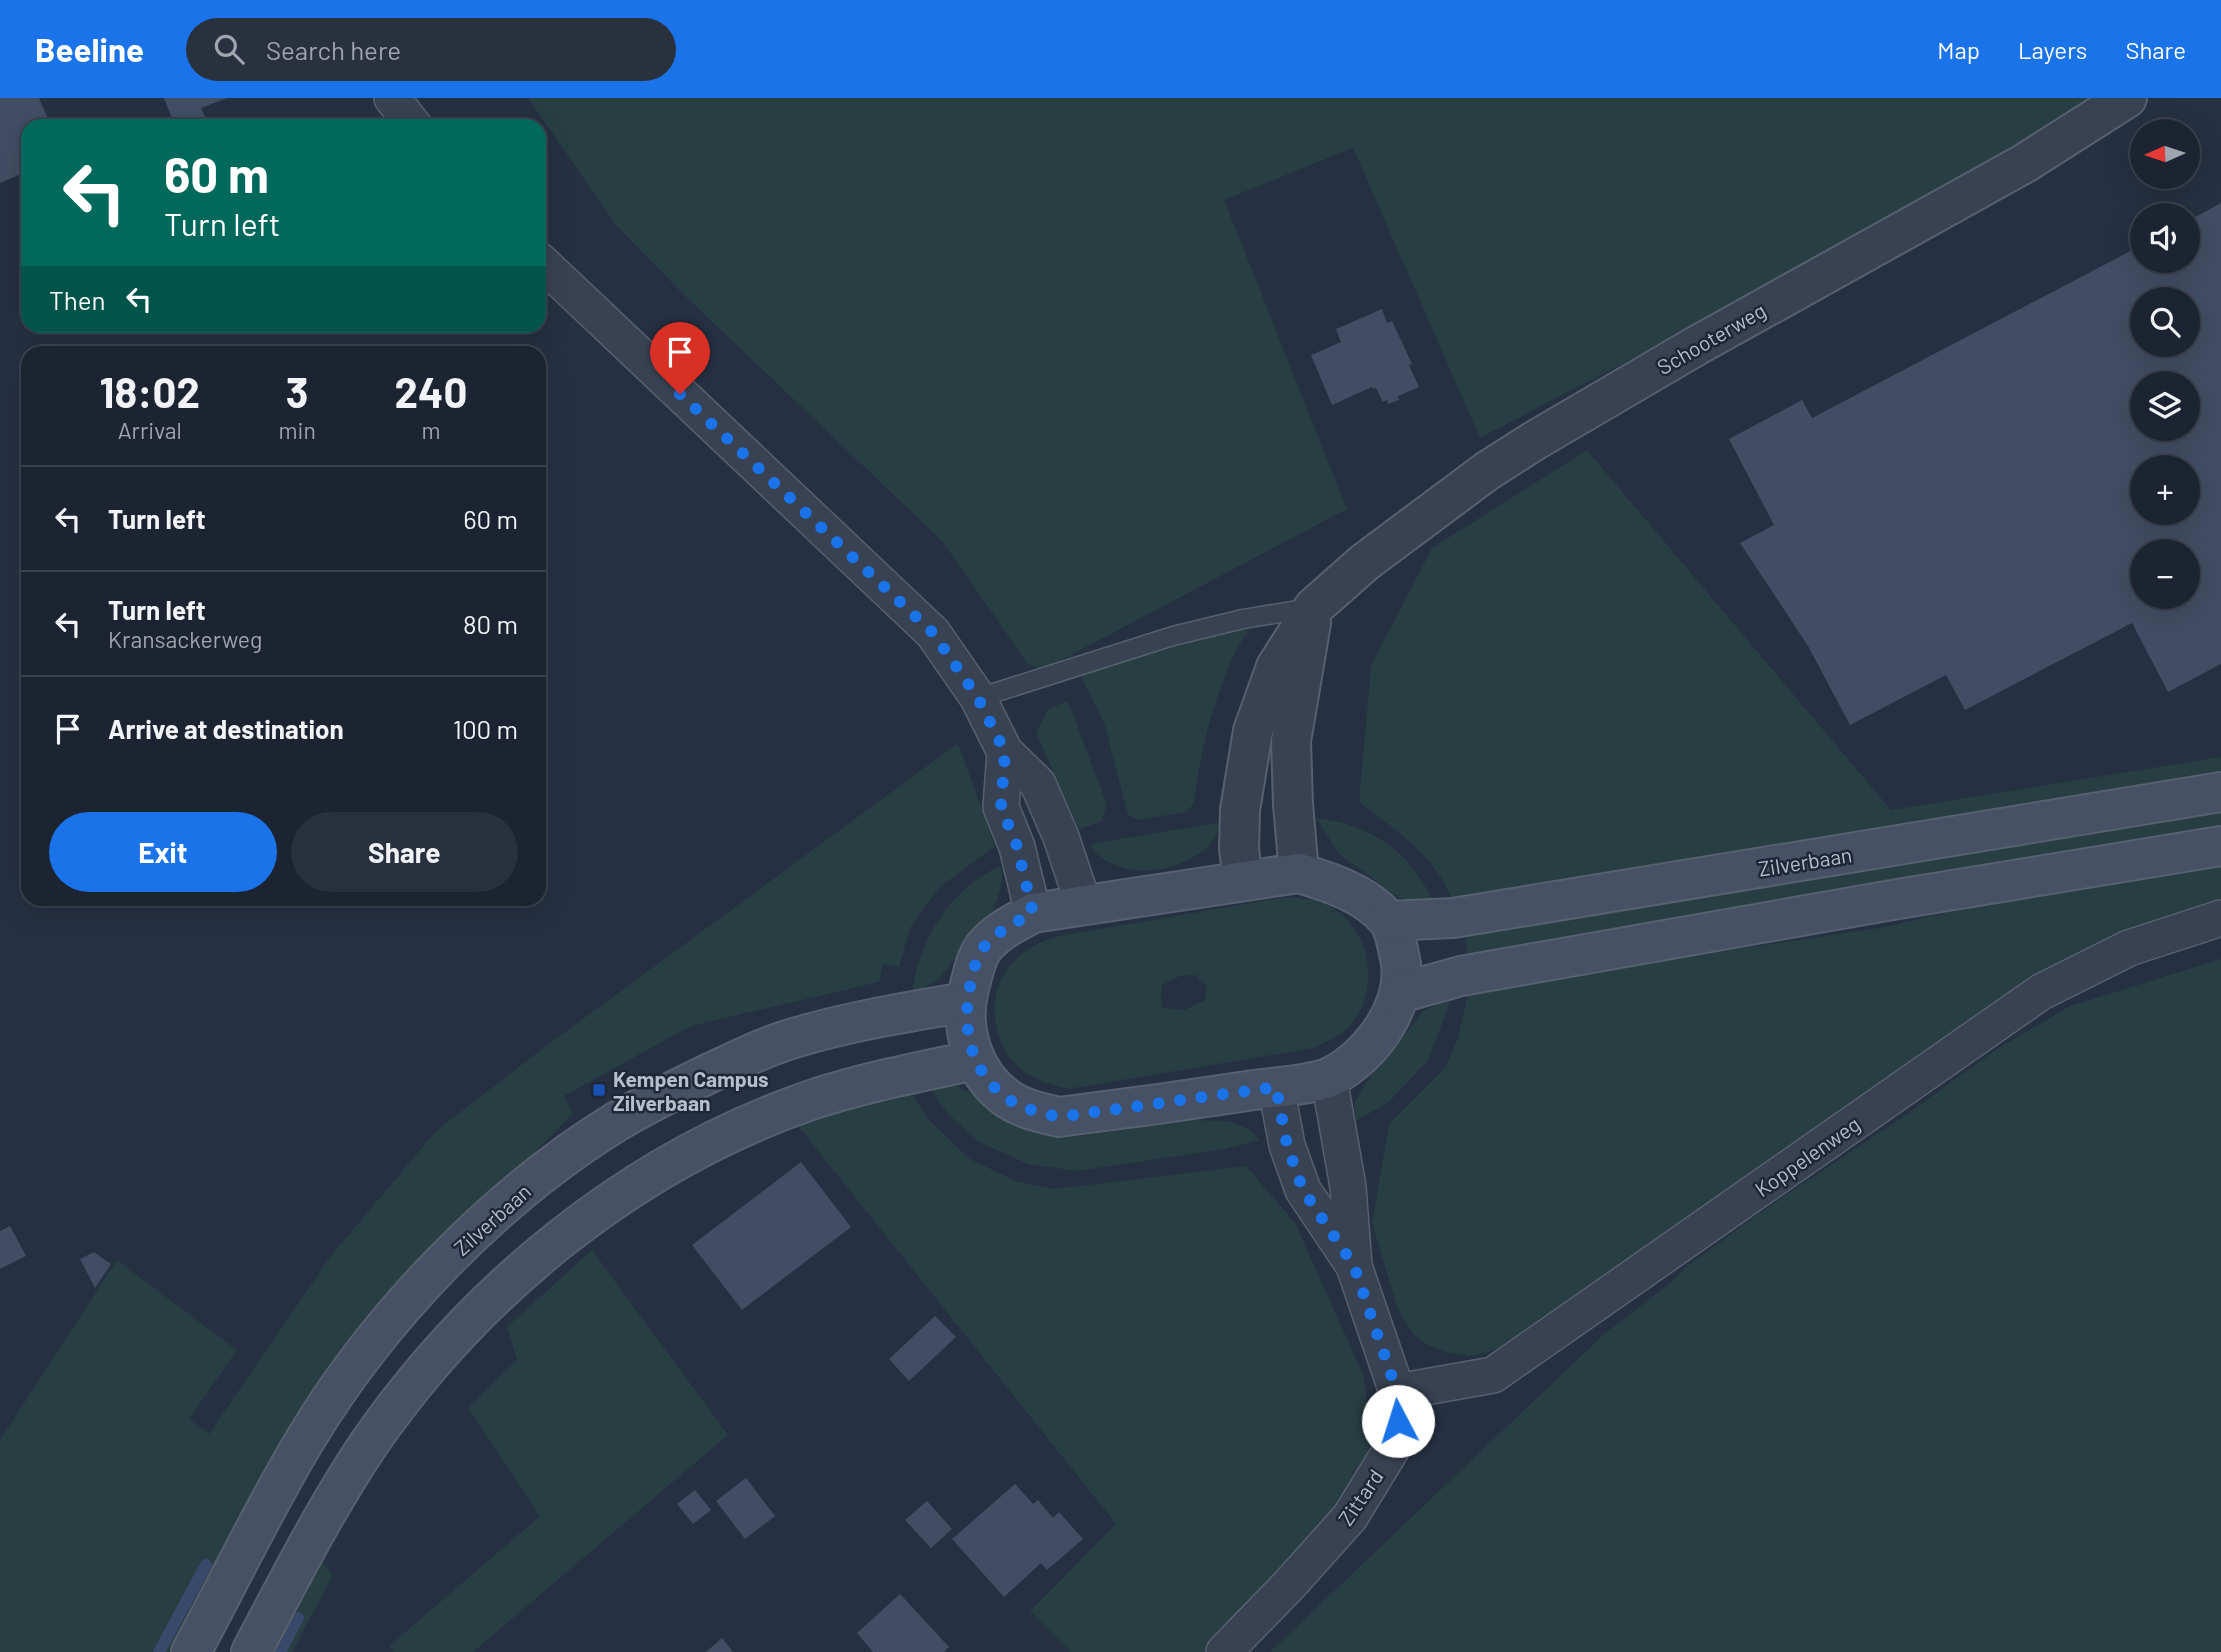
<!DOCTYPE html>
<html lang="en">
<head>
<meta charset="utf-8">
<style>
  :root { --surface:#1c2432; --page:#29303e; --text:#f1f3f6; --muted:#a0a4ac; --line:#3a414d; --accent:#1a73e8 }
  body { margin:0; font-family:Barlow,sans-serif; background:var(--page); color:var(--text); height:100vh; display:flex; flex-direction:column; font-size:26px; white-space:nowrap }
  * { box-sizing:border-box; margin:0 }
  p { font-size:23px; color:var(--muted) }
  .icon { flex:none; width:38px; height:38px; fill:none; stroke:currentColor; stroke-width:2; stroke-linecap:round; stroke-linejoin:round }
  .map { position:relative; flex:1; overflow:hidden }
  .drawer { position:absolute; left:21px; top:248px; width:525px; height:560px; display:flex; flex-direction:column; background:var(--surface); border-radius:21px; box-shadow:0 7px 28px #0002,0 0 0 2px var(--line) }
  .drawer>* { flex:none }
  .top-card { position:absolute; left:21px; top:21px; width:525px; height:214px; border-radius:21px; box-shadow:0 7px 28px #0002,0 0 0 2px var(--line); background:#00695c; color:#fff; overflow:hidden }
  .needle { width:46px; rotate:267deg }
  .fabs { position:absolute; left:2130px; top:21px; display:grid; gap:14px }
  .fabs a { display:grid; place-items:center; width:70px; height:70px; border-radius:50%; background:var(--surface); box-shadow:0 7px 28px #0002,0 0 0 2px var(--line); font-size:35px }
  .pin { position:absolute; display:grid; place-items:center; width:60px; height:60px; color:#fff; margin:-72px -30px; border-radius:50% 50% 50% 0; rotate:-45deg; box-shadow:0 0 7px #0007 }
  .pin .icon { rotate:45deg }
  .me { position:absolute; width:77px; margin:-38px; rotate:355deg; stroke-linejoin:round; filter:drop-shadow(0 0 5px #0008) }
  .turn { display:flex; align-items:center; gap:24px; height:147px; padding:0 28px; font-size:32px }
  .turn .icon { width:91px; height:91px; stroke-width:2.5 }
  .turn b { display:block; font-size:49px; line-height:60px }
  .then { display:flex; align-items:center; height:66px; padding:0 28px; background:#0003; gap:14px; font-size:26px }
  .eta { display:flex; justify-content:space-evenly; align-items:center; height:119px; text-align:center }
  .eta b { font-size:42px; font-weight:700; line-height:49px }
  .cta { display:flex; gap:14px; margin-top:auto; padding:14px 28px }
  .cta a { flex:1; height:80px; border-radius:42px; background:var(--accent); color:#fff; font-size:28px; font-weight:700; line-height:80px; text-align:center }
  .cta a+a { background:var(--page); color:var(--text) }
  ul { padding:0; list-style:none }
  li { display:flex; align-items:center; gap:21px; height:105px; padding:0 28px; border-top:2px solid var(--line) }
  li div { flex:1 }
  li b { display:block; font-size:26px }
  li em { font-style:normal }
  header { display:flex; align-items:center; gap:42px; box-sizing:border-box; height:98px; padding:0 35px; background:var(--accent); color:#fff }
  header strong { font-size:33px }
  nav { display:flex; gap:38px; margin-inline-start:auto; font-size:24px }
  .search { width:490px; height:63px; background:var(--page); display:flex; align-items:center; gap:18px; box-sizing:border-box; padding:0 24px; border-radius:38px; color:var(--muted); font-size:26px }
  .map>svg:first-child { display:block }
  .green { fill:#273e43; fill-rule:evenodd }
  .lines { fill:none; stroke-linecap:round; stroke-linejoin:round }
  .stream { stroke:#384a6a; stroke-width:12 }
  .building { fill:#414d62; fill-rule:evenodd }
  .service-casing { stroke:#57606f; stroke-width:21 }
  .minor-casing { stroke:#57606f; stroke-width:38 }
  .tertiary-casing { stroke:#57606f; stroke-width:42 }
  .secondary-casing { stroke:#57606f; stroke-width:42 }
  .service { stroke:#394252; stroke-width:18 }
  .minor { stroke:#394252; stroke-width:35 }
  .tertiary { stroke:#394252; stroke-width:38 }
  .secondary { stroke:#475165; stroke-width:38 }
  .route { stroke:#1a73e8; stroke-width:12; stroke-dasharray:0 21.6 }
  .transit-dot { fill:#1a4fb4; stroke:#1e2737; stroke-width:2.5 }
  .labels { text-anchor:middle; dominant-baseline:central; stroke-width:5; stroke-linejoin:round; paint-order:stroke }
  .street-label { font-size:21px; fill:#b6bdcc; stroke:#1e2737 }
  .poi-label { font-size:21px; font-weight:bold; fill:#b6bdcc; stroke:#1e2737; text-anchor:start }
</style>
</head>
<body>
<header>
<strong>Beeline</strong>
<div class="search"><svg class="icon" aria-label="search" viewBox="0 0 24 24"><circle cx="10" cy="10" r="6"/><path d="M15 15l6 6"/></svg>Search here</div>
<nav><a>Map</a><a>Layers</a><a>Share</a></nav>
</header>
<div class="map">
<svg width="2221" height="1554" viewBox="0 0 2221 1554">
  <rect width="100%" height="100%" fill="#253042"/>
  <g class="green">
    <polygon points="528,0 2095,0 1927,107 1480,340 1353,50 1224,102 1347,411 1052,567 1039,571 1027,565 942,443 684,197 616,127"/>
    <path d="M1587 352 1891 712 2221 659V684L1455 808C1450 798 1446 787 1440 778 1421 748 1387 726 1359 704L1371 568 1432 450Z"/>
    <path d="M1265 508C1255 525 1241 541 1233 559 1213 605 1199 656 1194 706L1185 714 1139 722 1128 717 1104 625 1080 576Z"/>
    <polygon points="1068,603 1107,707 1101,724 1079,731 1036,635 1048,611"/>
    <polygon points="958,645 995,748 940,789 910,830 899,869 883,866 879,884 691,928 564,998 573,1016 468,1119 180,1554 0,1554 0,1342 117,1162 237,1252 189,1321 209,1336 330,1159 436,1033 546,948"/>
    <polygon points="2221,706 2221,735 1469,861 1464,833"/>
    <path d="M1316 720C1352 724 1388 739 1411 768 1421 780 1429 795 1438 809 1401 807 1390 794 1362 772 1357 768 1350 765 1344 760 1333 750 1325 732 1316 720Z"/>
    <path d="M1223 724C1219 732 1215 741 1209 747 1180 777 1118 784 1091 749V746Z"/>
    <polygon points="2221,760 2221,809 2166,827 1507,1247 1482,1256 1468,1258 1450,1255 1429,1248 1413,1236 1398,1212 1372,1125 1389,1026 1445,970 1458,940 1469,891 1885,829 2112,777"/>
    <path d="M1000 768C1006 780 998 800 992 813L939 881 912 896C918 843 950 790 1000 768Z"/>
    <path d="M1286 799C1301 800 1316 801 1329 808 1374 832 1383 901 1343 934 1334 941 1323 945 1314 950L1068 991C1049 986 1030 981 1015 966 1006 957 1001 946 998 934 983 884 1017 846 1064 837ZM1195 877 1206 887 1205 902 1184 912 1163 910 1161 902 1162 887 1180 878Z"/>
    <polygon points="2221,861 2221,1554 1270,1554 1604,1236 1669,1186 1685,1170 1761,1114 1910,1014 1997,951 2070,908"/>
    <polygon points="1451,901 1429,961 1389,1004 1356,1023 1354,1005 1375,971 1390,957 1423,913"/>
    <polygon points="926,984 957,988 1031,1031 1075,1039 1188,1022 1228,1023 1249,1031 1260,1042 1224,1051 1077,1073 1028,1066 979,1044 949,1017"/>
    <polygon points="908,990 929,1022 970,1061 1018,1084 1054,1091 1246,1068 1295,1125 1363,1276 1372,1338 1352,1408 1208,1554 1071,1554 1030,1513 1116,1426 795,1024"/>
    <polygon points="592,1152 728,1337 473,1554 393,1554 389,1548 540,1418 468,1310 517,1262 507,1229"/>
    <polygon points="315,1455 333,1477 292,1554 263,1554"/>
  </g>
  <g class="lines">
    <g class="stream">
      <polyline points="159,1554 206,1467"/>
      <polyline points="280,1554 298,1520"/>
    </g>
  </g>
  <g class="building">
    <polygon points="0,0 39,0 51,28 28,28 28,73 0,85"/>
    <polygon points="164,0 227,0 201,10 205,19 183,28 175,28"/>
    <path d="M2221 105V566L2168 594 2132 525 1965 612 1946 577 1850 627 1808 548 1740 445 1774 427 1729 341 1802 302 1812 320 2142 147V163H2188V123ZM2142 201H2188V247H2142ZM2142 285H2188V331H2142ZM2142 369H2188V415H2142ZM2142 453H2188V499H2142Z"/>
    <polygon points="1382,211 1387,225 1392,223 1412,266 1409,267 1419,289 1398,298 1399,302 1388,306 1387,302 1383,304 1376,290 1373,291 1372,289 1332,307 1311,257 1341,244 1336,231"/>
    <polygon points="801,1064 851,1129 742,1212 692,1147"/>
    <polygon points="10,1128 26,1158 0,1171 0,1133"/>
    <polygon points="94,1154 111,1166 95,1190 80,1161"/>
    <polygon points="935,1218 956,1239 909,1283 889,1261"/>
    <polygon points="746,1380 775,1418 745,1441 716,1403"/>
    <polygon points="1015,1386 1033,1406 1038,1402 1053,1420 1059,1414 1083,1441 1047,1472 1041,1465 1004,1499 952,1441"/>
    <polygon points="695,1392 711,1412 693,1426 677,1406"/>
    <polygon points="927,1403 952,1431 931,1450 905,1422"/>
    <polygon points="900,1496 949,1549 944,1554 873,1554 857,1535"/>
    <polygon points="722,1540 733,1554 706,1554"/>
  </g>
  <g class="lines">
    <defs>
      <polyline id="service" points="978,600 1173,538 1243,521 1310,510"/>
      <g id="minor">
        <polyline points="392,0 414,28"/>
        <polyline points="539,162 933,535 978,600 1005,654 1038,686 1061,739 1084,808"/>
        <polyline points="1005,654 1001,709 1017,749 1033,815"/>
        <polyline points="1276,989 1287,1047 1303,1092 1352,1165"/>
        <polyline points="1397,1294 1493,1277 2041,894 2129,850 2221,820"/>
        <polyline points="1224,1554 1290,1486 1350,1419 1391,1352 1399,1323 1397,1294 1354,1168 1348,1089 1329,980"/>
      </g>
      <g id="tertiary">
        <polyline points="1299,775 1293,706 1291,643 1311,525"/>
        <polyline points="1243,783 1239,751 1240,712 1253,633 1276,569 1314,509 1365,464 1487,373 1534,343 1696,248 2025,65 2127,0"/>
      </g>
      <g id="secondary">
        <path d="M1299 775C1330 784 1366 796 1387 821 1394 829 1397 846 1399 856 1412 903 1372 958 1332 978 1315 987 1274 989 1254 992 1189 1002 1124 1011 1059 1019 1041 1015 1023 1011 1008 1001 974 977 960 934 968 895 972 880 975 861 984 849 997 833 1016 824 1033 815Z"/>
        <polyline points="1389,823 1453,820 2221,694"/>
        <polyline points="1400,895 1461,878 1512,869 1892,802 2221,748"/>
        <path d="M191 1554C229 1484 264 1410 305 1342 378 1220 494 1099 616 1024 644 1007 675 992 706 977 734 964 763 949 794 940 850 923 909 914 966 904"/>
        <path d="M251 1554C288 1484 324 1413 368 1347 475 1192 631 1064 811 1002 865 984 920 974 975 962"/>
      </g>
    </defs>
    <use href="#service" class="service-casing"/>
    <use href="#minor" class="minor-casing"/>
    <use href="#tertiary" class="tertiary-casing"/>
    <use href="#secondary" class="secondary-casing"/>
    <use href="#service" class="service"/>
    <use href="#minor" class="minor"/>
    <use href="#tertiary" class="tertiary"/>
    <use href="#secondary" class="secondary"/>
  </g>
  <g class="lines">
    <path class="route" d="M680 296 933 535 978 600 1005 654 1001 709 1017 748 1033 815C1016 824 997 833 984 849 977 858 973 873 971 884 961 928 969 973 1008 1001 1023 1011 1041 1015 1059 1019L1276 989 1287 1047 1303 1092 1354 1168 1397 1294 1398 1323"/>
  </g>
  <rect class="transit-dot" x="592" y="985" width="14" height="14" rx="3.5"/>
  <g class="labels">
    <g class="street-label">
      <text transform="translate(1711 240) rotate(-30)">Schooterweg</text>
      <text transform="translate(1805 763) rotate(-9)">Zilverbaan</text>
      <text transform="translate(1807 1058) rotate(-35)">Koppelenweg</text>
      <text transform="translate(492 1121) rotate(-42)">Zilverbaan</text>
      <text transform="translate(1360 1399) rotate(-56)">Zittard</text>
    </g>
    <g class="poi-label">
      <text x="613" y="980">Kempen Campus<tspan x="613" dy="24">Zilverbaan</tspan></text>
    </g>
  </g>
</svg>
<div class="fabs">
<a><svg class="needle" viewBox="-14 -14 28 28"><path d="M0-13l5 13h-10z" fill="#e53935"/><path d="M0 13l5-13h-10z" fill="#a0a4ac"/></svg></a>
<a><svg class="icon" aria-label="sound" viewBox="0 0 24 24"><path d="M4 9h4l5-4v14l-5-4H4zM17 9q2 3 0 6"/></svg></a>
<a><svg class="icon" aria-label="search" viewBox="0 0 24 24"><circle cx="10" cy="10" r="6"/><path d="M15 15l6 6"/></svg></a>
<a><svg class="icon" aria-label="layers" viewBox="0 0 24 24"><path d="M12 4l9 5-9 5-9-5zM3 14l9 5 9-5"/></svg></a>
<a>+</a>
<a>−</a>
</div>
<div class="pin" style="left:680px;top:296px;background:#d93025"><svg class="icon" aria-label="arrive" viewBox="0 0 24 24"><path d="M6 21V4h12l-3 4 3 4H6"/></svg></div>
<svg class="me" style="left:1398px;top:1323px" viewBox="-20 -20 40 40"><circle r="19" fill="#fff"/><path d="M0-13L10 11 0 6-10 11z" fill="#1a73e8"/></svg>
<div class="top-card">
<div class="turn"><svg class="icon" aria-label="left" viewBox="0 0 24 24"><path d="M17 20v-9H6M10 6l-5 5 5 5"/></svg><div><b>60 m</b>Turn left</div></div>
<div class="then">Then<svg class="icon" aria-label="left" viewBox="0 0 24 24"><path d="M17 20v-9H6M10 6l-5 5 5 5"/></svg></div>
</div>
<section class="drawer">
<div class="eta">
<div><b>18:02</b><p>Arrival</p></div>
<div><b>3</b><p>min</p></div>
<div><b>240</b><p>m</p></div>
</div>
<ul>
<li><svg class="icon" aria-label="left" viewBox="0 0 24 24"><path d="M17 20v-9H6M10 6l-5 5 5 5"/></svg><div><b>Turn left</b></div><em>60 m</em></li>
<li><svg class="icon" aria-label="left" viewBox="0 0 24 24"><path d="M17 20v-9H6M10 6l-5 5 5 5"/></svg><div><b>Turn left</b><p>Kransackerweg</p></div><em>80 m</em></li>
<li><svg class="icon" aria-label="arrive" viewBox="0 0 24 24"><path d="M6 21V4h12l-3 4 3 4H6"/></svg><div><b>Arrive at destination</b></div><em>100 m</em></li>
</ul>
<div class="cta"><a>Exit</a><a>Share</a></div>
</section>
</div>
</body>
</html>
